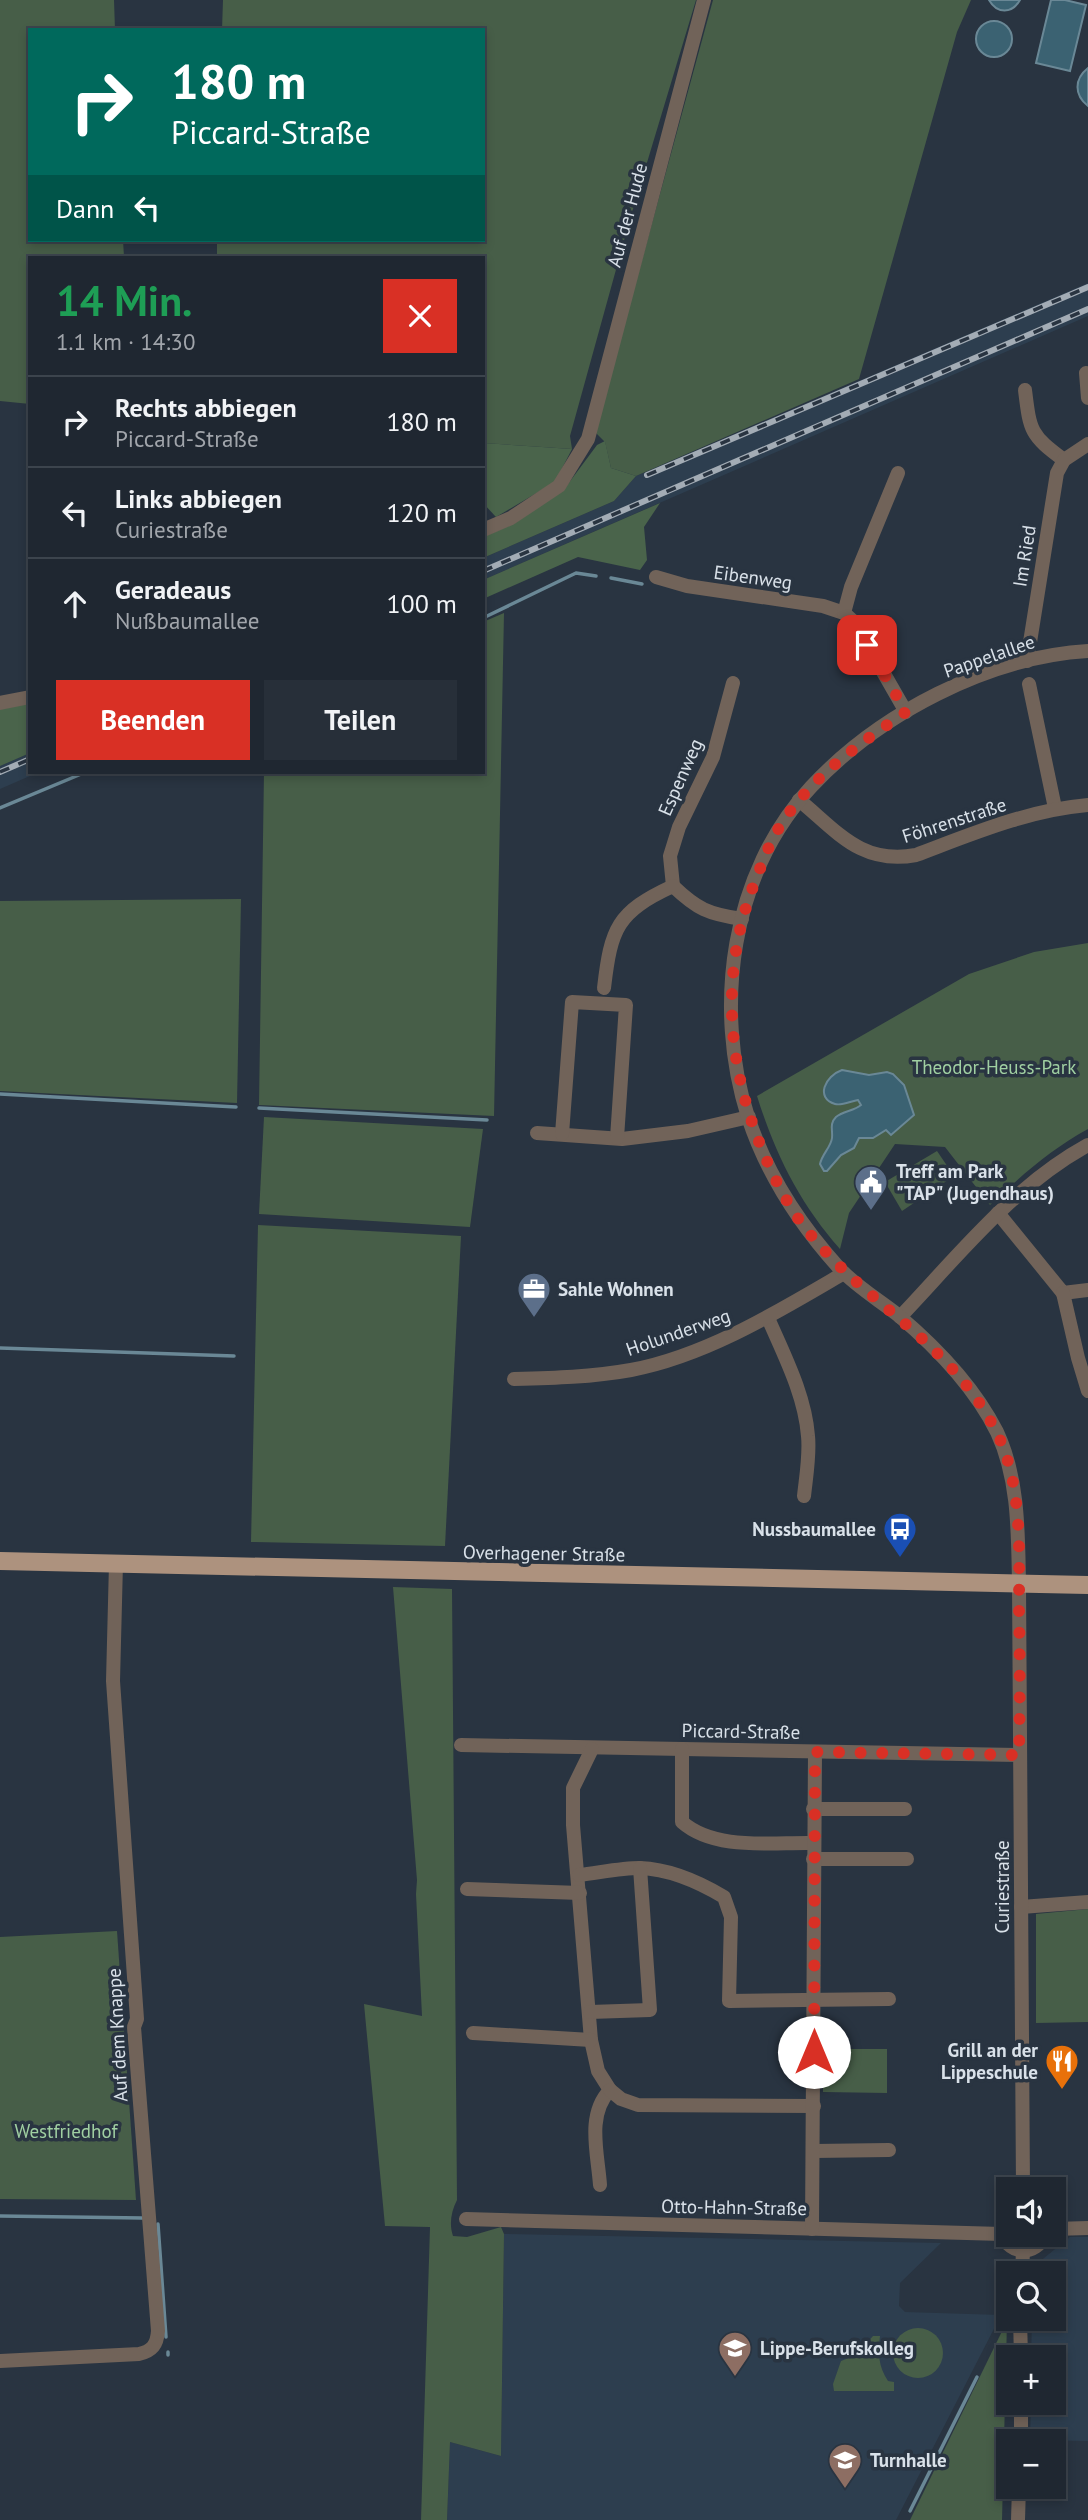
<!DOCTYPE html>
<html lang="de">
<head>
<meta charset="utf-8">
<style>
  :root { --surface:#1f2731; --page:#272f39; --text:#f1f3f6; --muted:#a1a5ab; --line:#3c444d; --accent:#d93025 }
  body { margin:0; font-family:"PT Sans",sans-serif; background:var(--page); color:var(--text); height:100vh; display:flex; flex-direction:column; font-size:26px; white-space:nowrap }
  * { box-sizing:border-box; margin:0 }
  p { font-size:23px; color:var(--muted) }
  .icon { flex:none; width:38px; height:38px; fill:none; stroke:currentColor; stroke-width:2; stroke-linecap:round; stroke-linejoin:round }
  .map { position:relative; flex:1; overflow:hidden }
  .panel { position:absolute; left:28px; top:256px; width:457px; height:518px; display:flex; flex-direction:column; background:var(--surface); border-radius:0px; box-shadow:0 4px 10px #0003,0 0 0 2px var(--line) }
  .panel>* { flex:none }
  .banner { position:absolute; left:28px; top:28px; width:457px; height:214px; border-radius:0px; box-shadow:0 4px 10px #0003,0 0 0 2px var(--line); background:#00695c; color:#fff; overflow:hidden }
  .fabs { position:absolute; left:996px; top:2177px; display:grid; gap:14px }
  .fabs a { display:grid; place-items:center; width:70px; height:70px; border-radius:0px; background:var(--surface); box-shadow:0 4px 10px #0003,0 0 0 2px var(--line); font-size:35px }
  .pin { position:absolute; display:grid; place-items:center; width:60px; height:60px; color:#fff; margin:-30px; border-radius:14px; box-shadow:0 4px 10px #0006 }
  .me { position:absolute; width:77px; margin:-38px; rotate:0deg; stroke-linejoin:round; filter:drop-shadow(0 0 5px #0008) }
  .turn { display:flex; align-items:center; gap:24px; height:147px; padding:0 28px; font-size:32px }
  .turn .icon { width:91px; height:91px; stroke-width:2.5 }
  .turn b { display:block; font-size:49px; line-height:60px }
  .then { display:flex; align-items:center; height:66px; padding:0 28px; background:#0003; gap:14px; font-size:26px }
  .round { display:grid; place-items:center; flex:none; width:74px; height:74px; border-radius:0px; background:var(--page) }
  .summary { display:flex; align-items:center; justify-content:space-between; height:119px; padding:0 28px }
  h1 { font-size:42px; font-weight:700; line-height:52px; color:#1e9e55 }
  .button { display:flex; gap:14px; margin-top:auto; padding:14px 28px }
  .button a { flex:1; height:80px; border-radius:0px; background:var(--accent); color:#fff; font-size:28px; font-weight:700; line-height:80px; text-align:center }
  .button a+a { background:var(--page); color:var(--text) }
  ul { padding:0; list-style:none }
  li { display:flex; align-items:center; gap:21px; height:91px; padding:0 28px; border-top:2px solid var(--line) }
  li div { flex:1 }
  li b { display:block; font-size:26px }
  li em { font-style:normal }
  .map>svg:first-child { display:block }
  .built { fill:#2d3e4f }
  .green { fill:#475e48 }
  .forest { fill:#4a644b }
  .water { fill:#3b6272; stroke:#6a8896; stroke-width:2 }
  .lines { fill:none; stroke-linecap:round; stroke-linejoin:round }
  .stream { stroke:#6a8896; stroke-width:3.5 }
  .minor { stroke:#716359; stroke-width:14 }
  .major { stroke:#ad927e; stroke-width:18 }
  .rail-casing { stroke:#a3acb5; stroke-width:6 }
  .rail { stroke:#293441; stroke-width:3.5; stroke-dasharray:10; stroke-linecap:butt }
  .route { stroke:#d93025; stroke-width:12; stroke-dasharray:0 21.6 }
  .labels { text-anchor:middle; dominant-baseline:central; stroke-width:7; stroke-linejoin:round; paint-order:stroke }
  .street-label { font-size:19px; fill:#d9e1e9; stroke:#293441 }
  .park-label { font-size:19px; fill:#a0d0a2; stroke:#293441 }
  .poi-label { font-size:19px; font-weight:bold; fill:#d9e1e9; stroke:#293441; text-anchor:start }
</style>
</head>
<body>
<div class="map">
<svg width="1088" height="2520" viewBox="0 0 1088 2520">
  <rect width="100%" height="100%" fill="#293441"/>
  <g class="built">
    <polygon points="1088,283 1088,316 483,580 483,558 614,501 636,476"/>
    <polygon points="30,753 30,772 39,772 0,789 0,766"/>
    <polygon points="504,2234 941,2243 900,2283 899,2306 905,2312 1001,2315 896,2520 447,2520 450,2442 501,2456"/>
    <polygon points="1070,2237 1088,2237 1088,2441 1030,2440 1031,2403 1054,2403 1054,2357 1031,2357 1032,2319 1054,2319 1054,2273 1033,2273 1033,2267"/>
  </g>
  <g class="green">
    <polygon points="0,0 114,0 115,30 30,30 30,240 123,240 124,257 30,257 30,404 0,401"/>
    <polygon points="223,0 696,0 630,219 570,436 572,449 483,443 483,257 217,257 217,240 483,240 483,30 222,30"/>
    <polygon points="713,0 971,0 957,32 859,379 636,476 611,468 605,442 595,432"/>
    <polygon points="504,613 494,1116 259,1105 264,772 483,772 483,622"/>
    <polygon points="241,899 237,1103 0,1091 0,901"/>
    <path d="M1088 943V1129C1051 1149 1021 1176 990 1205L945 1147 895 1144 849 1213 840 1249C800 1204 775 1154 757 1096L969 974 1034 952Z"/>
    <polygon points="264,1117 483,1129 470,1227 259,1214"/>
    <polygon points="937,1151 954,1176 902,1211 885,1182"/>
    <polygon points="258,1225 461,1236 445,1546 251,1542"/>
    <path d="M393 1587 452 1589 457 2200C451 2212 449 2224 453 2236L467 2237 501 2227 504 2234 501 2456 450 2442 447 2520H421L430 2227 385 2226 364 2004 422 2016 416 1894 417 1880Z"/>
    <polygon points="1088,1909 1088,2022 1036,2023 1036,1914"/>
    <polygon points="117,1931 136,2200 0,2199 0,1937"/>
    <polygon points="823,2049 887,2049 887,2093 823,2092"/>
    <polygon points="1007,2321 1002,2520 910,2520"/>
    <circle cx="918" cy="2353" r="25"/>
    <path d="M873 2336H880C878 2353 878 2366 888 2381L894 2382V2391H834L833 2384 841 2361 856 2355Z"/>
  </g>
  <g class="forest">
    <polygon points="605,441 611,468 636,476 614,501 483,558 483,537 515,523 565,488 597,445"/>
    <polygon points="483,443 572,449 555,482 496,517 483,503"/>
    <polygon points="660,503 644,527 647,560 640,570 578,557 483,599 483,580"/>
    <polygon points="30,702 30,753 0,766 0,708"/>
  </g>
  <g class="water">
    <path d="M989 0H1020C1012 14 997 14 989 0Z"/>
    <polygon points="1051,0 1065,0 1086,5 1070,71 1036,63"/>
    <circle cx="994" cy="39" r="18"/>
    <path d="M1088 68V106C1074 95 1074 79 1088 68Z"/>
    <path d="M842 1070 869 1075 887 1072 893 1074 904 1085 914 1115 891 1135 886 1130 873 1138H859L854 1148 841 1155 827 1171H824L820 1164C822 1154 831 1147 832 1138 833 1130 829 1124 836 1117 843 1111 854 1111 861 1105L858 1100C851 1101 842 1106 835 1104 815 1098 825 1076 842 1070Z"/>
  </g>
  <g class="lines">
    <g class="stream">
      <polyline points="611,578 642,584"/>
      <polyline points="483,618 576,573 596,576"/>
      <polyline points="0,808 86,772"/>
      <polyline points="0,1094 236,1107"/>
      <polyline points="259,1108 487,1120"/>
      <polyline points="0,1348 234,1356"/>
      <polyline points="0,2216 142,2218"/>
      <polyline points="158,2224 166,2337"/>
      <polyline points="168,2352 168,2355"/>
      <polyline points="910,2511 977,2377"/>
    </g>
    <g class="minor">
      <polyline points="1086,373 1088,398"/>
      <path d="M1025 390C1030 431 1030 435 1064 460"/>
      <polyline points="483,530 511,518 559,486 588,439 704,0"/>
      <polyline points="656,577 687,586 823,606 844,613 855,623 906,712"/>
      <polyline points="844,613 851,587 898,473"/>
      <polyline points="1027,661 1057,473 1064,460 1088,444"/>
      <polyline points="1029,684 1055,808"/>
      <polyline points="0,703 30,697"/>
      <path d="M799 800C838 832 861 865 916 855 972 834 1028 810 1088 805"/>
      <polyline points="673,886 670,856 679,827 713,757 733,683"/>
      <path d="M604 988C611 928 617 912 673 886 697 909 708 914 742 919"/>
      <polyline points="537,1133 622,1139 688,1131 749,1117"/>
      <polyline points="562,1134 572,1002 626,1005 617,1138"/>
      <polyline points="998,1213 1063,1293 1088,1290"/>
      <polyline points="1063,1293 1078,1358 1088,1391"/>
      <path d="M900 1317C958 1256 1013 1186 1088 1145"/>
      <path d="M768 1318C784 1355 805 1395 808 1436 810 1455 806 1477 804 1496"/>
      <path d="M514 1379C553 1378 592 1377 631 1370 706 1356 779 1311 844 1273"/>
      <polyline points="461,1745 1019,1755"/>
      <path d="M592 1749 573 1788V1825L591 2040 598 2071 610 2090C586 2115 598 2154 600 2185"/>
      <path d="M682 1749V1822C715 1851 772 1842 813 1843"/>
      <polyline points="813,1809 905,1809"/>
      <polyline points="813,1859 907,1859"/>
      <path d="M579 1875C598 1873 620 1868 640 1868 669 1869 699 1882 724 1897L731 1917 729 2001 889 1999"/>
      <polyline points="467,1889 580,1893"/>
      <polyline points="1021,1907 1088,1902"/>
      <polyline points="590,2012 650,2010 640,1868"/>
      <polyline points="473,2033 591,2040"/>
      <polyline points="610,2090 621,2099 638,2105 814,2106"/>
      <polyline points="814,2151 889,2150"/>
      <path d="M1023 2189 1019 1584C1018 1534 1019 1479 997 1432 974 1386 937 1348 898 1315 879 1300 857 1287 840 1269 800 1225 767 1175 748 1117 713 1007 731 873 811 787 879 714 988 657 1088 651"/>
      <path d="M1008 2213 1003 2221 1002 2234C1010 2256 1036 2256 1045 2235"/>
      <polyline points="466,2219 1002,2234"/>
      <polyline points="812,2229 815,1752"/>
      <polyline points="1054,2229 1088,2228"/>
      <polyline points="1022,2273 1023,2251"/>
      <polyline points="1020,2319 1021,2357"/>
      <path d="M0 2361 139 2354C152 2351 157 2345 158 2331L134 2027 137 2019 113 1681 116 1563"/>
      <polyline points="1021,2441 1021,2403"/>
      <polyline points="1018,2520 1019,2487"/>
    </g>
    <polyline class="major" points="0,1561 1088,1585"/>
    <defs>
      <g id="rail">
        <polyline points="647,475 1088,287"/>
        <polyline points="483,571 1088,309"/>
        <polyline points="0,772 30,759"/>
      </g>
    </defs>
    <use href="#rail" class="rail-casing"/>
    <use href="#rail" class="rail"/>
  </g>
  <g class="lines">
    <path class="route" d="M814 2052 815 1752 1019 1755C1020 1706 1020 1658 1019 1609 1019 1551 1023 1484 996 1431 950 1342 870 1307 810 1234 792 1213 778 1186 767 1161 726 1068 718 970 758 874 765 855 773 836 784 820 815 774 861 743 906 712L867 645"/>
  </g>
  <defs>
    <symbol id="civic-pin" viewBox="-11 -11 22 30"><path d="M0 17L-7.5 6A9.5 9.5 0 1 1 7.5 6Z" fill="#5c6f8a" stroke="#293441"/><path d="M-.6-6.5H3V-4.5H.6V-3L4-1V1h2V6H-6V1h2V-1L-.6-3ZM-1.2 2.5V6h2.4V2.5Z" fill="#fff"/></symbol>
    <symbol id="office-pin" viewBox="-11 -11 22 30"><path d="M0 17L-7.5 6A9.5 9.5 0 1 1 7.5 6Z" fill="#5c6f8a" stroke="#293441"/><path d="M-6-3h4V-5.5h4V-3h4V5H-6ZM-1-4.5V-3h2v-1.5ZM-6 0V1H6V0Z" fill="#fff"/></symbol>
    <symbol id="bus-pin" viewBox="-11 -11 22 30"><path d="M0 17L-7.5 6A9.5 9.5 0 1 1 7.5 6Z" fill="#1a4fb4" stroke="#293441"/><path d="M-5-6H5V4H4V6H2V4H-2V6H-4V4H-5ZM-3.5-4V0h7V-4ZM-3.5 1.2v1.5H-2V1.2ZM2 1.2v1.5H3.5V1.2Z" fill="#fff"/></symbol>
    <symbol id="restaurant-pin" viewBox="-11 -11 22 30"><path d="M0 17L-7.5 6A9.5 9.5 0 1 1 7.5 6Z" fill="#e8710a" stroke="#293441"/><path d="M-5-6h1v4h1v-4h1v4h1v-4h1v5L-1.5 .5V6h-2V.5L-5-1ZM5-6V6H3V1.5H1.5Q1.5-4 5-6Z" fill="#fff"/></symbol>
    <symbol id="school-pin" viewBox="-11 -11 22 30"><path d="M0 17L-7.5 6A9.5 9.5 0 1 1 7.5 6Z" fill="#8d6e63" stroke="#293441"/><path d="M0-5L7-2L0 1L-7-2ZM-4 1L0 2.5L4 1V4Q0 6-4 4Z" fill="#fff"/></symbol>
  </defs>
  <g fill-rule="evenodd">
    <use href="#civic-pin" x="852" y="1163" width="38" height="52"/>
    <use href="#office-pin" x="515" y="1270" width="38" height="52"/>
    <use href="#bus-pin" x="881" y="1510" width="38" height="52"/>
    <use href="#restaurant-pin" x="1043" y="2042" width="38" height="52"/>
    <use href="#school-pin" x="716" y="2329" width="38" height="52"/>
    <use href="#school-pin" x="826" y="2441" width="38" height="52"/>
  </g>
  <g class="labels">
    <g class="street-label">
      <text transform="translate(627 215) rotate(-75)">Auf der Hude</text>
      <text transform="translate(1024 556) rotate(-81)">Im Ried</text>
      <text transform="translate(753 577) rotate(8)">Eibenweg</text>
      <text transform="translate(989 656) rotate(-19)">Pappelallee</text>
      <text transform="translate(680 777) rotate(-66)">Espenweg</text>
      <text transform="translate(954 820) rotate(-18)">Föhrenstraße</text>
      <text transform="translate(678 1332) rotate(-19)">Holunderweg</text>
      <text transform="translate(544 1553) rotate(1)">Overhagener Straße</text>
      <text transform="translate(741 1731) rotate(1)">Piccard-Straße</text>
      <text transform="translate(1002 1887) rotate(-90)">Curiestraße</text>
      <text transform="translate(117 2035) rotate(-93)">Auf dem Knappe</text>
      <text transform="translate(734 2207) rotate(1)">Otto-Hahn-Straße</text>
    </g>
    <g class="park-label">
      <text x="994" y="1067">Theodor-Heuss-Park</text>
      <text x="66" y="2131">Westfriedhof</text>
    </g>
    <g class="poi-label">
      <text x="896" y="1171">Treff am Park<tspan x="896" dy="22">"TAP" (Jugendhaus)</tspan></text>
      <text x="558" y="1289">Sahle Wohnen</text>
      <text x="876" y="1529" text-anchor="end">Nussbaumallee</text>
      <text x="1038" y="2050" text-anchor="end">Grill an der<tspan x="1038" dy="22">Lippeschule</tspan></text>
      <text x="760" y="2348">Lippe-Berufskolleg</text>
      <text x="870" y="2460">Turnhalle</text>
    </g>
  </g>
</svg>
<div class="fabs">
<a><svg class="icon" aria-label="sound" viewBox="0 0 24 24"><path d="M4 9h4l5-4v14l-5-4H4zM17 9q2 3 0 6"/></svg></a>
<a><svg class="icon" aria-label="search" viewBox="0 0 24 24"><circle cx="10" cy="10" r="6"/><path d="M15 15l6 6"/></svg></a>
<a>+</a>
<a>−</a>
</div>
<div class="pin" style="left:867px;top:645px;background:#d93025"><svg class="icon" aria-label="arrive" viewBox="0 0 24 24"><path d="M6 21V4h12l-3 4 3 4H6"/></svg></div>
<svg class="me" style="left:814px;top:2052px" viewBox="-20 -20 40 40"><circle r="19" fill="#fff"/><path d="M0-13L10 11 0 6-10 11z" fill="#d93025"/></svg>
<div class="banner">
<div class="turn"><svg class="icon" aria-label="right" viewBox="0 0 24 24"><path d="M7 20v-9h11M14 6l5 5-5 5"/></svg><div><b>180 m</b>Piccard-Straße</div></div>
<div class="then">Dann<svg class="icon" aria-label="left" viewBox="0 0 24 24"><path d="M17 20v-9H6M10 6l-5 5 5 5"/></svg></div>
</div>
<section class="panel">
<div class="summary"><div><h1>14 Min.</h1><p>1.1 km · 14:30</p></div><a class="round" style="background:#d93025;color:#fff"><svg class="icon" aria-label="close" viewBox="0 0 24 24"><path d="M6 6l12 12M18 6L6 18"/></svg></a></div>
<ul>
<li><svg class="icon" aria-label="right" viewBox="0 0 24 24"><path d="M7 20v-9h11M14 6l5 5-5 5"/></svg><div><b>Rechts abbiegen</b><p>Piccard-Straße</p></div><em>180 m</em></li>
<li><svg class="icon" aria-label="left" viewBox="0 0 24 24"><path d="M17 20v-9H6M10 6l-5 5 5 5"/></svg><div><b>Links abbiegen</b><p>Curiestraße</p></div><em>120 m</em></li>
<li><svg class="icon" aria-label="ahead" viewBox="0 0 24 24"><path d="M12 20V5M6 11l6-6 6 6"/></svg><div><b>Geradeaus</b><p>Nußbaumallee</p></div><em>100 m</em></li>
</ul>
<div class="button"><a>Beenden</a><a>Teilen</a></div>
</section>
</div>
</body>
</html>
